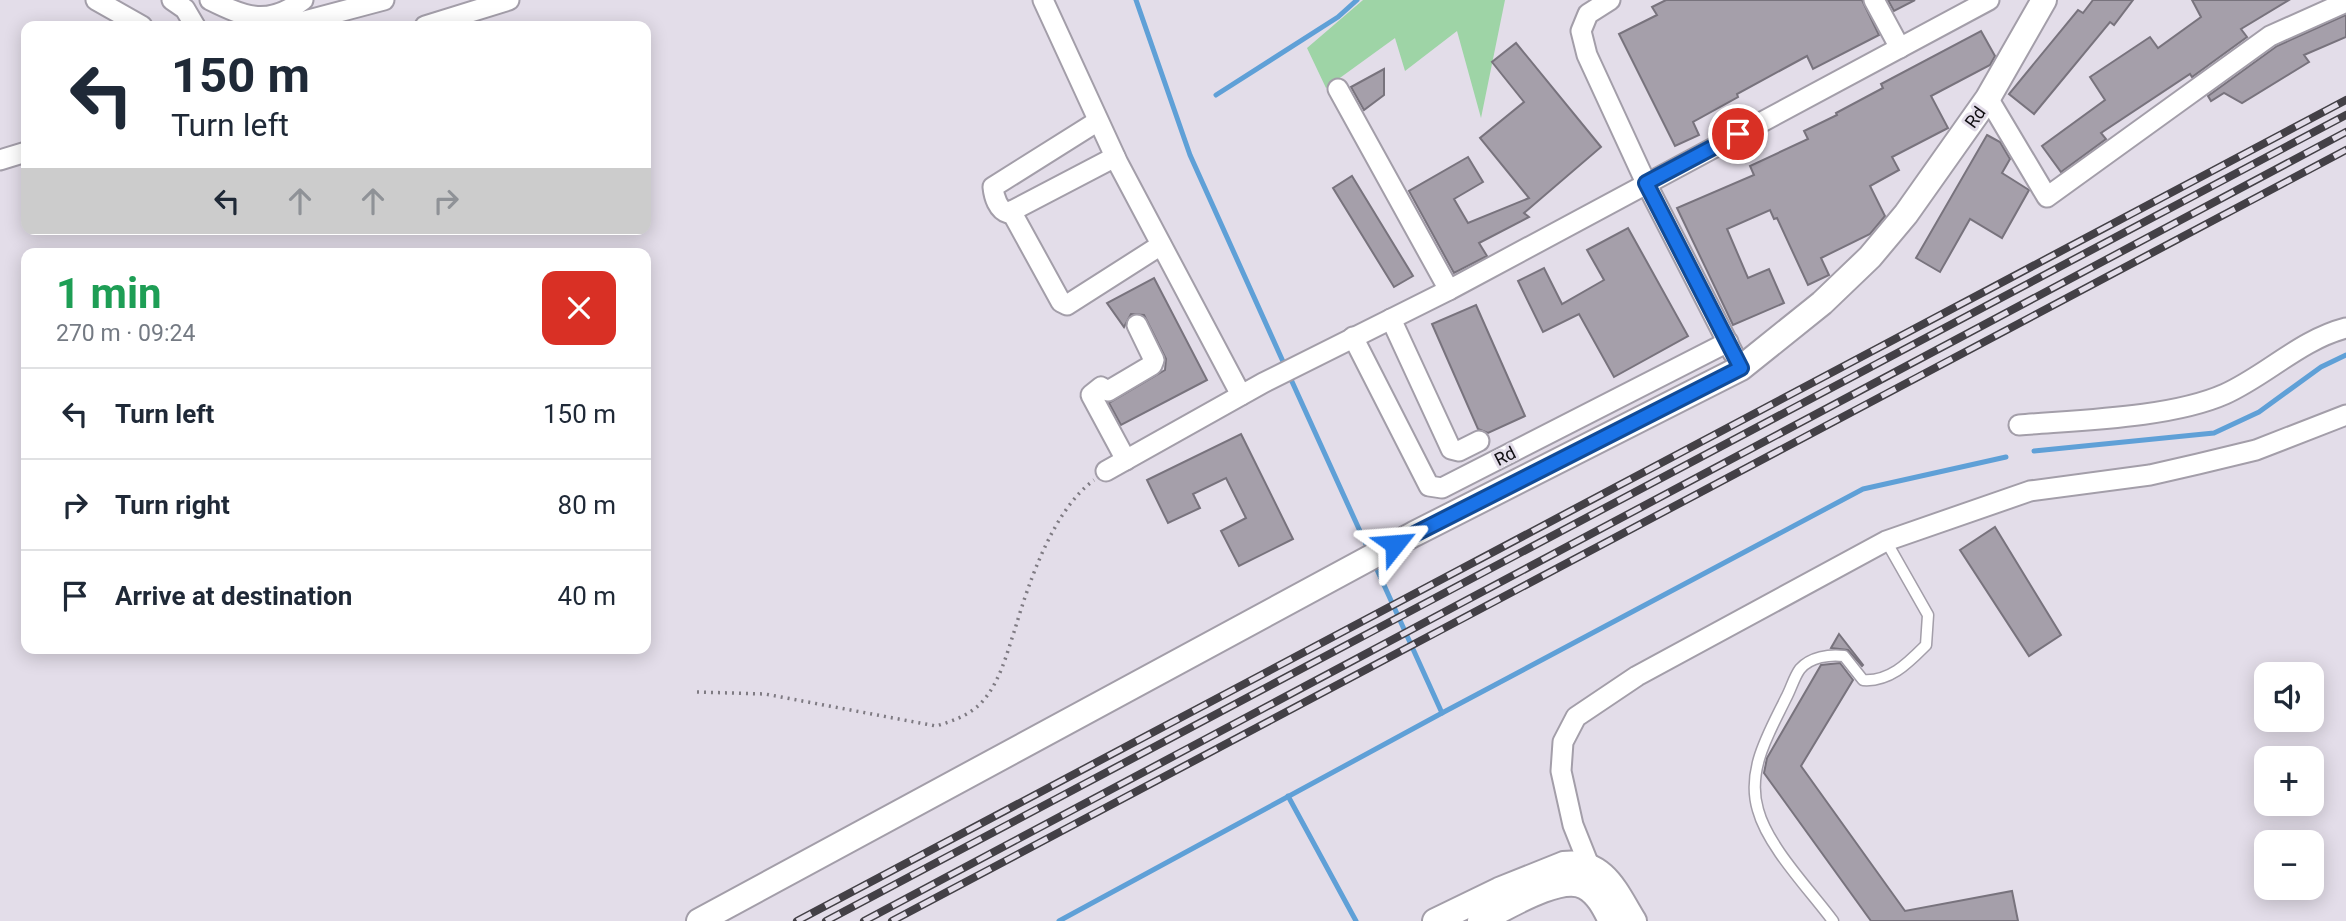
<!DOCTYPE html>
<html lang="en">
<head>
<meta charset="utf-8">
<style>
  :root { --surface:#fff; --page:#f6f6f7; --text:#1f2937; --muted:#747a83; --line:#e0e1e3 }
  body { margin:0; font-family:Roboto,sans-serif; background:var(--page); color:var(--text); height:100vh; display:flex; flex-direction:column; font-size:26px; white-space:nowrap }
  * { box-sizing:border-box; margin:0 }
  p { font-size:23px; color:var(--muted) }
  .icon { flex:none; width:38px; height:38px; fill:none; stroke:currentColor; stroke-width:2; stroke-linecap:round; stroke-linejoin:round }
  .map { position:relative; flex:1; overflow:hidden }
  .sheet { position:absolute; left:21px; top:248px; width:630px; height:406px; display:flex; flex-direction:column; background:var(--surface); border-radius:14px; box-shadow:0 4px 18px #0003 }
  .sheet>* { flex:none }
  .banner { position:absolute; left:21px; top:21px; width:630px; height:214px; border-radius:14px; box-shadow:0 4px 18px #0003; background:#fff; color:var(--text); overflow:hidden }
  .buttons { position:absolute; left:2254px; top:662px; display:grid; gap:14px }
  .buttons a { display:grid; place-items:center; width:70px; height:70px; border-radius:14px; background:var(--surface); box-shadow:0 4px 18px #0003; font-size:35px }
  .pin { position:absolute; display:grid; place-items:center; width:60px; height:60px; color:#fff; margin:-30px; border:4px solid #fff; border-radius:50%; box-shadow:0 2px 7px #0007 }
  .me { position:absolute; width:77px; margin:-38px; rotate:62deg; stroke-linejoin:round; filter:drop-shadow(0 0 5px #0008) }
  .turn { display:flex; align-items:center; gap:24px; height:147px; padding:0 35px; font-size:32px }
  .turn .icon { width:91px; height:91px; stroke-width:2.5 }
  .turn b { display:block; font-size:49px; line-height:60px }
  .lanes { display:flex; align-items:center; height:66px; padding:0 35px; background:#0003; justify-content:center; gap:35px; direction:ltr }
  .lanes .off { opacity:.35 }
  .round { display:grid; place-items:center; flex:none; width:74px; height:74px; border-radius:14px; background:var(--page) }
  .headline { display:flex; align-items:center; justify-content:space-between; height:119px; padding:0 35px }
  h1 { font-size:42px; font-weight:700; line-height:52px; color:#1e9e55 }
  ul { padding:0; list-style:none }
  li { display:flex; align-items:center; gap:21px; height:91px; padding:0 35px; border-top:2px solid var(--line) }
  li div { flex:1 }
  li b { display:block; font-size:26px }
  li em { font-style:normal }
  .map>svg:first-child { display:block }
  .green { fill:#9ed4a6 }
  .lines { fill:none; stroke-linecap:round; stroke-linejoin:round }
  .stream { stroke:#5fa0d7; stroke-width:5 }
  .building { fill:#a59faa; stroke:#78737d; stroke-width:2 }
  .service-casing { stroke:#a39ea9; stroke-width:13 }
  .minor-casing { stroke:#a39ea9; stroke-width:23 }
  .tertiary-casing { stroke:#a39ea9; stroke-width:28 }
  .path { stroke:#7e7a82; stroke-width:3.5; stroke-dasharray:2 5; stroke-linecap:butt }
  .service { stroke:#fff; stroke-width:10 }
  .minor { stroke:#fff; stroke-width:19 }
  .tertiary { stroke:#fff; stroke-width:24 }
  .rail-casing { stroke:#434046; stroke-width:8 }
  .rail { stroke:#e3dde9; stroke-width:5; stroke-dasharray:16; stroke-linecap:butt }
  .route-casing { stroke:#114b97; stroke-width:18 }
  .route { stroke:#1a73e8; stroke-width:12 }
  .labels { text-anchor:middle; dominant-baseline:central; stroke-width:6; stroke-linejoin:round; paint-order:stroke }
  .street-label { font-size:18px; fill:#100e12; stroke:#e3dde9 }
</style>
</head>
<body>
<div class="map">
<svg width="2346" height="921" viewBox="0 0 2346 921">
  <rect width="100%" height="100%" fill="#e3dde9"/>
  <polygon class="green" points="1363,0 1505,0 1481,118 1457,31 1405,71 1395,38 1326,88 1307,48"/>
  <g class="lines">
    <g class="stream">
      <polyline points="1136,0 1190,155 1285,366"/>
      <polyline points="1216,95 1338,17 1357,0"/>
      <polyline points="1289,375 1369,551"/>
      <polyline points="2034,451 2214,433 2259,412 2321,367 2346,355"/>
      <polyline points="1442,713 1863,489 2006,457"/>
      <polyline points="1288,796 1356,921"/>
      <polyline points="1059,921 1442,713 1374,563"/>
    </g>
  </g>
  <g class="building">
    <polygon points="1666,0 1862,0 1879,35 1813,69 1807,56 1737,94 1738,97 1693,122 1699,135 1675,146 1619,34 1657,15 1652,7"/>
    <polygon points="1888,0 1915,0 1894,11"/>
    <polygon points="2093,0 2133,0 2114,25 2110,22 2034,114 2009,94 2078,10 2083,13"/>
    <polygon points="2192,0 2289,0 2241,29 2247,37 2192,77 2190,74 2101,133 2106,139 2061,172 2042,146 2105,100 2090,77 2150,37 2158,48 2201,17"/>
    <polygon points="2346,15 2346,37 2304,55 2309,62 2242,103 2224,93 2211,101 2208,96 2277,46"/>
    <polygon points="1981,31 1995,56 1990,65 1931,96 1948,128 1892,157 1899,170 1870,186 1885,216 1870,234 1821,258 1829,275 1808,285 1777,218 1774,219 1770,210 1727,229 1748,278 1769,269 1784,303 1733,325 1677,208 1754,175 1750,166 1808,139 1804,131 1837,115 1836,113 1883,88 1881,84"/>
    <polygon points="1516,43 1601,147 1524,213 1529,217 1479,243 1487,256 1454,273 1409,191 1468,157 1483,182 1454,199 1468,223 1529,198 1480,138 1524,102 1492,62"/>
    <polygon points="1384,69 1384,95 1364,110 1351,87"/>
    <polygon points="1987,135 2000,142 2010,159 2002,173 2029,190 2002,238 1970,219 1940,272 1916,258"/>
    <polygon points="1352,176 1413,276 1394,287 1333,188"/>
    <polygon points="1628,228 1688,336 1614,377 1579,314 1543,332 1518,281 1544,268 1562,304 1604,280 1587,250"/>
    <polygon points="1154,278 1207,380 1121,425 1109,403 1165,370 1166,359 1144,315 1131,314 1124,327 1107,303"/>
    <polygon points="1476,305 1525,416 1488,433 1478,429 1432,324"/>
    <polygon points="1241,434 1293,539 1239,566 1221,531 1246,518 1226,478 1193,494 1200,508 1168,523 1147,480"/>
    <polygon points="1995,527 2061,635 2029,656 1960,550"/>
    <polygon points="1839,634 1863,665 1862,666 1848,650 1831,648"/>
    <polygon points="1840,663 1853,680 1801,766 1905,911 2012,891 2018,921 1871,921 1764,773 1767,758 1821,665"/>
  </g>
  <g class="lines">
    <defs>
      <path id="service" d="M1833 921C1810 890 1768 847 1758 810 1746 770 1769 733 1786 698 1791 689 1794 677 1800 669 1810 657 1830 654 1844 656L1863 680C1890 682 1908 663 1926 645L1928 615 1886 541"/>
      <g id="minor">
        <polyline points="96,0 142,26"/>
        <polyline points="172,0 185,9 195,26"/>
        <path d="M210 0C246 18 269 26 303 0"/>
        <polyline points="1043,0 1118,163 1241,395"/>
        <polyline points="1610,0 1588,14 1581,31 1587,55 1646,183 1733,353"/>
        <polyline points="1874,0 1900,48"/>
        <polyline points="286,26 384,0"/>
        <polyline points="425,26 509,0"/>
        <polyline points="1338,89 1449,290"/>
        <polyline points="1988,98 2047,197 2270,36 2346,2"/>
        <path d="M1098 121 993 187C994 197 998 210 1008 213L1115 157"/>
        <polyline points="0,160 26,152"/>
        <polyline points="1011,211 1061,302 1067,305 1161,245"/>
        <polyline points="1391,319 1451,449 1459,451 1479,441"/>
        <polyline points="1353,337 1429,486 1442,488 1728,342"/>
        <path d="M2019 425C2079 420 2171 418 2225 394 2267 375 2300 340 2346 328"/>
        <polyline points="1126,460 1091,395 1101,387 1108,391 1152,365 1154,360 1137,325"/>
        <polyline points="1106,471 1263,383 1449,290 1989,0"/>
        <polyline points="1587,877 1589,865 1573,825 1561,771 1563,742 1576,717 1637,676 1886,541 2030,491 2150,475 2198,464 2256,450 2346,415"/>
      </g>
      <g id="tertiary">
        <polyline points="699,921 1414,534 1741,368 1822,303 1870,257 1906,214 1988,98 2044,0"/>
        <path d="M1435 921 1499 890 1564 864C1604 859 1616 892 1634 921"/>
        <path d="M1480 921C1503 910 1560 873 1585 887 1598 894 1605 909 1611 921"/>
      </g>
    </defs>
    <use href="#service" class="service-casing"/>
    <use href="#minor" class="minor-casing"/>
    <use href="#tertiary" class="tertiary-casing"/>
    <path class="path" d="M697 692 765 694 936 726C953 721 970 715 982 702 1000 682 1007 653 1015 629 1029 582 1053 510 1094 480"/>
    <use href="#service" class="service"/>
    <use href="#minor" class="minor"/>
    <use href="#tertiary" class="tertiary"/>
    <defs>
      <g id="rail">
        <polyline points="797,921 2346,100"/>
        <polyline points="826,921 2346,115"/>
        <polyline points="864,921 2346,132"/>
        <polyline points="892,921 2346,150"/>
      </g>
    </defs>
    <use href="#rail" class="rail-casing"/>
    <use href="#rail" class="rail"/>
  </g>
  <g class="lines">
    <defs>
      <polyline id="route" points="1395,544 1741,368 1646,183 1738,134"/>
    </defs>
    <use href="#route" class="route-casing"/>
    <use href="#route" class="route"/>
  </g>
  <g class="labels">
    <g class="street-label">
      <text transform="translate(1975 117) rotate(-54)">Rd</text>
      <text transform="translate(1505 456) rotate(-27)">Rd</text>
    </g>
  </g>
</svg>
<div class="buttons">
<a><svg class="icon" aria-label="sound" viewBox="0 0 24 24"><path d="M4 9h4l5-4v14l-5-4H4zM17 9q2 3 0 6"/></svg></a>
<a>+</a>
<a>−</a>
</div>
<div class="pin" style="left:1738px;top:134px;background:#d93025"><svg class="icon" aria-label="arrive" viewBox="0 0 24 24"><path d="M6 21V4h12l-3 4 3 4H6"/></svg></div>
<svg class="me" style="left:1395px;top:544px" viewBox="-20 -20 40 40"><path d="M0-17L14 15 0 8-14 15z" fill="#1a73e8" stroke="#fff" stroke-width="4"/></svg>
<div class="banner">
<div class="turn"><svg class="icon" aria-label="left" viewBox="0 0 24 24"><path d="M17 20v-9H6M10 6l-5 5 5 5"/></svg><div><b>150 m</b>Turn left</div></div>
<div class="lanes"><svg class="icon" aria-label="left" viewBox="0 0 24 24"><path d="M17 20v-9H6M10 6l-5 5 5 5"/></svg><svg class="icon off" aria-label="ahead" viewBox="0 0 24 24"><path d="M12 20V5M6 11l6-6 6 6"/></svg><svg class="icon off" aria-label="ahead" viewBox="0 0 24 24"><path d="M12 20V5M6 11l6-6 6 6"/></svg><svg class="icon off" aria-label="right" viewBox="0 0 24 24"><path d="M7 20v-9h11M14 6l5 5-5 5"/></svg></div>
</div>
<section class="sheet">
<div class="headline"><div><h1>1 min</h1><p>270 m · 09:24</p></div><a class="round" style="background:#d93025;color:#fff"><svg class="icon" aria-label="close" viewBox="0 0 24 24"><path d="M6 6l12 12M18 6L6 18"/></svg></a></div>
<ul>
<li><svg class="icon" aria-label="left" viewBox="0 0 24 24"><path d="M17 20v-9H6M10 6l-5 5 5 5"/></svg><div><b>Turn left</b></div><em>150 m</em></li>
<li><svg class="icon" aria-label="right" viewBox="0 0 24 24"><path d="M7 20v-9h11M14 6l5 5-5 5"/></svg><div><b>Turn right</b></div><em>80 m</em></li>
<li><svg class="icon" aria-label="arrive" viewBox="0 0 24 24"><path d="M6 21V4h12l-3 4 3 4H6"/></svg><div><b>Arrive at destination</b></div><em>40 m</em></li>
</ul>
</section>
</div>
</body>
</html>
